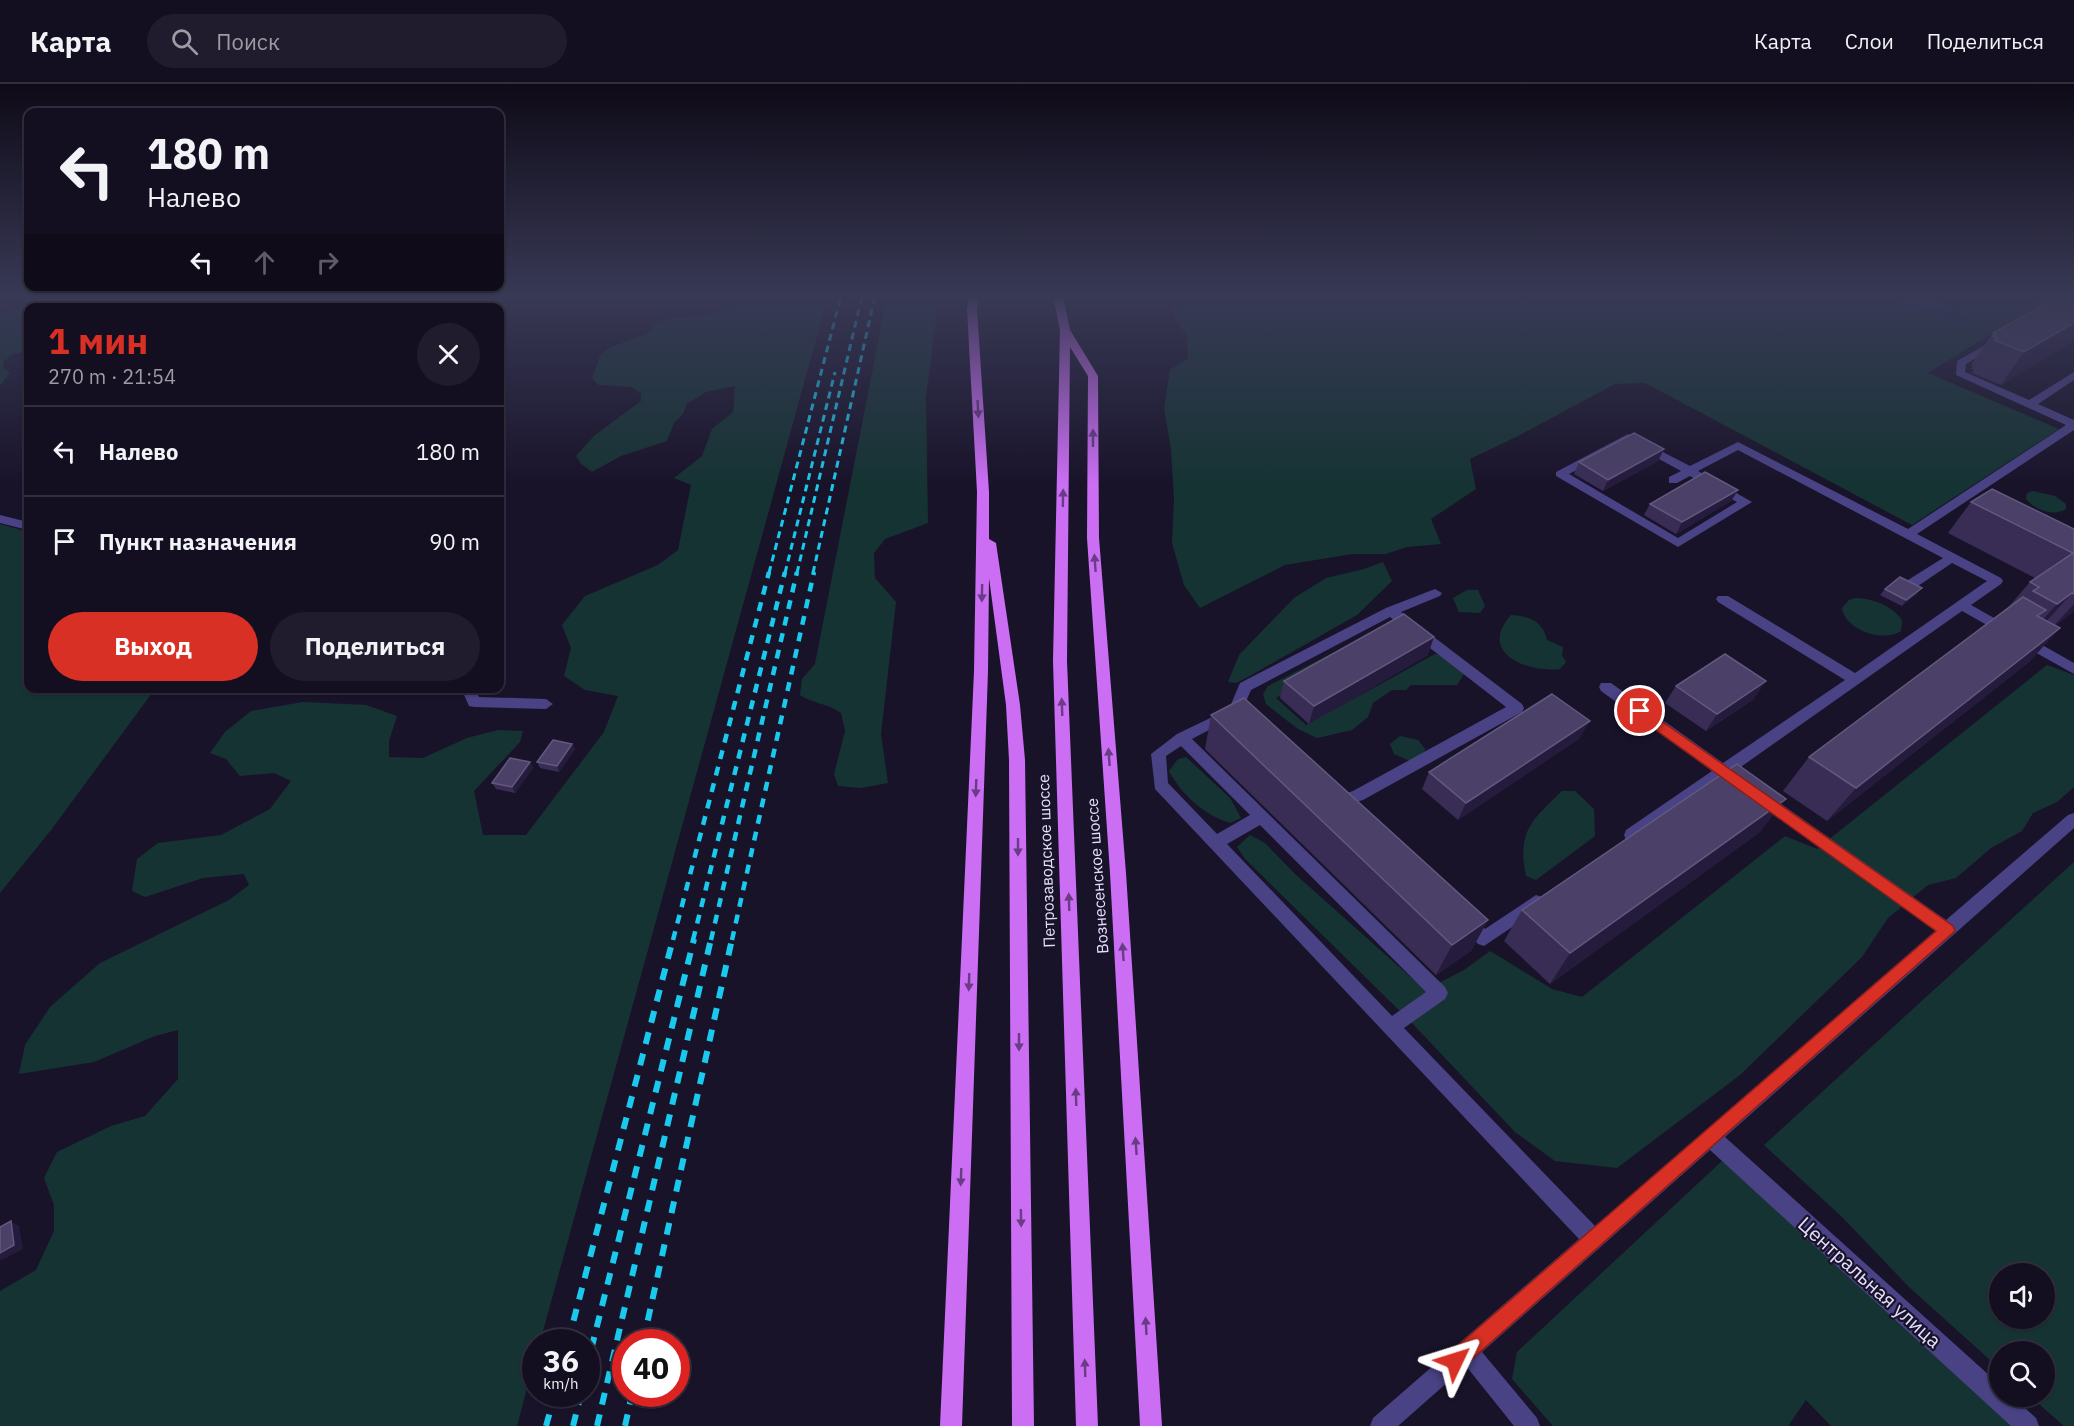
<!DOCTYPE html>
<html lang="ru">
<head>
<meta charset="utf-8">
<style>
  :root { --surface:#130e20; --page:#201c2d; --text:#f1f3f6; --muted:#9d9ca5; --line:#322e3e; --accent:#d93025 }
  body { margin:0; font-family:"IBM Plex Sans",sans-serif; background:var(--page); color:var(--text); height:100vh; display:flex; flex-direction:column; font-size:22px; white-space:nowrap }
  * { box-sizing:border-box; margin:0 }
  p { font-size:20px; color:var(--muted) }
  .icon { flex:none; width:33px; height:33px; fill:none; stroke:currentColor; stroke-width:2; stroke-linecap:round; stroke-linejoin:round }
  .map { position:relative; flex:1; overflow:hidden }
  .sheet { position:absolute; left:24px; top:219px; width:480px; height:390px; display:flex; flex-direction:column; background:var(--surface); border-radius:12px; box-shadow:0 2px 4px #0004,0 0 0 2px var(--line) }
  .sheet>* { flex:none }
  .banner { position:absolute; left:24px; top:24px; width:480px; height:183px; border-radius:12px; box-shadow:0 2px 4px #0004,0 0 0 2px var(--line); background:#130e20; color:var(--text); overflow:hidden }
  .controls { position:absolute; left:1989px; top:1179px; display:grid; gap:12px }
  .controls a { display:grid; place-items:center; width:66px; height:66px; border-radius:50%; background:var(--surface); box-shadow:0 2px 4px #0004,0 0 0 2px var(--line); font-size:30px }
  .speed { position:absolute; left:522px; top:1245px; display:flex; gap:12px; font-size:30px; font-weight:700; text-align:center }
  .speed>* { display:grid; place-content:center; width:78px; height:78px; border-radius:50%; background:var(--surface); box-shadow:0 2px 4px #0004,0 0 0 2px var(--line); line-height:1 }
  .speed small { font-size:15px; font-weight:400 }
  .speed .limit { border:9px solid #d22; background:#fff; color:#111 }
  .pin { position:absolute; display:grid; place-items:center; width:51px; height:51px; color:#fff; margin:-26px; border:3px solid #fff; border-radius:50%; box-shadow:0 2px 6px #0007 }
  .me { position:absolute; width:66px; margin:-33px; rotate:49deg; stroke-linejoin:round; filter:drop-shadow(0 0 4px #0008) }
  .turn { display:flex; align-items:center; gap:21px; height:126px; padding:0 24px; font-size:27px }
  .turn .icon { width:78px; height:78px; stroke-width:2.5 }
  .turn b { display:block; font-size:42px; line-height:51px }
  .lanes { display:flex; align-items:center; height:57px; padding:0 24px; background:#0003; justify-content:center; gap:30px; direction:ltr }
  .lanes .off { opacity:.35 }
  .round { display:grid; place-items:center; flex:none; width:63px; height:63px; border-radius:32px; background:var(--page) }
  .head { display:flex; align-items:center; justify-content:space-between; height:102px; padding:0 24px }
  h1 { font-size:36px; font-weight:700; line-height:45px; color:var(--accent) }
  .action { display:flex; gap:12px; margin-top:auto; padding:12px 24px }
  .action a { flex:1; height:69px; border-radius:36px; background:var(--accent); color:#fff; font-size:24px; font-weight:700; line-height:69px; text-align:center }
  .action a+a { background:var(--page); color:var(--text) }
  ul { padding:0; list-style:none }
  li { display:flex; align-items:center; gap:18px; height:90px; padding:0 24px; border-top:2px solid var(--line) }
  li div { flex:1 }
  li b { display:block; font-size:22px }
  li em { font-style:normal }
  header { display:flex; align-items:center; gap:36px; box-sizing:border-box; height:84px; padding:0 30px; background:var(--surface); border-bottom:2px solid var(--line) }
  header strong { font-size:28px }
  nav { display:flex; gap:33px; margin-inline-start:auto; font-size:21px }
  .search { width:420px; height:54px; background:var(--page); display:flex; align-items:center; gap:15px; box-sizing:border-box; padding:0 21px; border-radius:33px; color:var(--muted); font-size:22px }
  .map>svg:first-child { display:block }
  .green { fill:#163333; fill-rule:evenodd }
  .water { fill:#13264e }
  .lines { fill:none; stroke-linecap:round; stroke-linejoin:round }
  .minor { fill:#494285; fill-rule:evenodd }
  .major { fill:#cb6ef4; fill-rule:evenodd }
  .rail-far2 { stroke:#19caee; stroke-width:3; stroke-dasharray:7 5; stroke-linecap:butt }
  .rail-far1 { stroke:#19caee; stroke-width:4.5; stroke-dasharray:9 8; stroke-linecap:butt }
  .rail { stroke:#19caee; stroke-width:6; stroke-dasharray:12 10; stroke-linecap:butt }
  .wall { fill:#392d56 }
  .shaded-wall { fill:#241b3d }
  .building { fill:#4b4068; stroke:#63597f; stroke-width:1.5 }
  .oneway { fill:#693c85 }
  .route { fill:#d93025; stroke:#8d1f18; stroke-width:1.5 }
  .labels { text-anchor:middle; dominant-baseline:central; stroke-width:4.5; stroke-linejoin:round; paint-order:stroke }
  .street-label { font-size:16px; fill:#e4defd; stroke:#19132a }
  .near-street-label { font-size:20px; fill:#e4defd; stroke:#19132a }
</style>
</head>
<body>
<header>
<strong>Карта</strong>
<div class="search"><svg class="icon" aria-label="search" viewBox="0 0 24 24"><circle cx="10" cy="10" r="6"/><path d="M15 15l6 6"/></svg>Поиск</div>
<nav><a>Карта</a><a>Слои</a><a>Поделиться</a></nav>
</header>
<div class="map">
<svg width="2074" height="1342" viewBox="0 0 2074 1342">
  <rect width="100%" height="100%" fill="#19132a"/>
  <g class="green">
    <polygon points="56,212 112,212 114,215 111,223 28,224 28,267 13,270 3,278 4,284 10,289 0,302 0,230"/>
    <path d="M661 212H723C701 215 684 224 661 218Z"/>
    <polygon points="738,212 828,212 540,1258 536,1258 535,1274 517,1342 0,1342 0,1207 36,1186 54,1147 54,1121 44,1094 57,1068 111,1042 145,1032 178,995 178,946 155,952 94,978 19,990 25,961 50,923 100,879 229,816 249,801 244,790 203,794 145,813 132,807 137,775 158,759 221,751 270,725 291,697 274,689 240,692 226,675 210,669 225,648 251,627 303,618 366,621 397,632 389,657 389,673 423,674 467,654 498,646 523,647 520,658 474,707 483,751 526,751 604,648 618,612 585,606 564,592 571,564 562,541 585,512 658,481 678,466 691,401 674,394 702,372 712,345 733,328 735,302 706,308 687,320 683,330 674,339 667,357 621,372 592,388 581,380 576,372 595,351 641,317 641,309 631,303 598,301 592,294 600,272 609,264 649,249 657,239 670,234 702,232 742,220 743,213"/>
    <path d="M887 212H939L926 314 928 439 885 455 874 469 875 494 896 518 881 650 888 699 861 704 838 702 834 690 845 647 841 629C827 619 814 620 800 611L802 595 815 580Z"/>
    <polygon points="1211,212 1294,212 1289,214 1297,214 1297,212 1900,212 1902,220 1958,225 1928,212 2028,212 2036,217 2074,212 2074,226 2042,228 2012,237 1928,289 2059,345 1912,441 1645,299 1615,300 1518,352 1470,375 1476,405 1431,435 1441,460 1407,463 1386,470 1352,470 1285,481 1200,524 1184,501 1172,459 1174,414 1171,366 1164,324 1170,286 1188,274 1187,251 1174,234 1174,223 1210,214 1247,214"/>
    <path d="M2033 407 2055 412 2066 420V425C2054 433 2035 426 2026 415L2027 409Z"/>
    <polygon points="0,440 28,448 28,604 155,605 51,746 0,809"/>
    <polygon points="1383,478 1392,497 1357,531 1248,593 1236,599 1228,598 1239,571 1294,514 1326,494 1364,485"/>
    <polygon points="1467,506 1478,506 1485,522 1480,529 1459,528 1453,514"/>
    <path d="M1856 514C1874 515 1891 521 1902 536L1901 547C1883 559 1845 546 1842 524L1849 516Z"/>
    <path d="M1511 531C1529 532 1543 537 1547 556L1563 563 1562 571 1566 578 1560 585C1527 589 1477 569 1511 531Z"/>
    <polygon points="1391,539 1388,549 1276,614 1306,641 1435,570 1442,571 1464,590 1457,601 1411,601 1406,606 1392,606 1373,619 1368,633 1352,646 1317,654 1298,645 1266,620 1263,610 1268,602"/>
    <polygon points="2047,581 2074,591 2074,703 2057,718 2033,729 2022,747 1991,764 1956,794 1928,801 1888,834 1862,873 1740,991 1617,1084 1555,1077 1515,1048 1411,938 1246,776 1237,763 1250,751 1265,759 1295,790 1425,906 1464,886 1490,867 1552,905 1582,913 1785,752 1817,765"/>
    <polygon points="1400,652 1418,656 1425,665 1424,671 1410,677 1394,670 1390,660"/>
    <path d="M1186 673 1230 714 1241 734 1230 739C1204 731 1182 711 1169 687L1178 675Z"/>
    <path d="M1562 707H1575L1594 725 1595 752 1536 796 1526 792C1517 748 1531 737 1562 707Z"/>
    <path d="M2074 778V1342H2064L2031 1313 2044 1312V1268H2000L1999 1284 1909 1203 1842 1133 1764 1061ZM2000 1190H2044V1234H2000Z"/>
    <polygon points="1723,1076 2016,1342 1831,1342 1806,1316 1788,1342 1553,1342 1512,1295 1517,1268"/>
  </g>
  <path class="water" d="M1900 212C1928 212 1951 216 1970 238L1964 241 1901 219Z"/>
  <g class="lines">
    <g class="minor">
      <path d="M1991 258 2000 260 1966 280 1965 288 2029 316 2074 288V296L2038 320 2074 336V346L1917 450 2001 494 2003 497 2001 500 1971 521 2074 579V590L1962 527 1735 687 1738 692 1735 696 1730 698 1723 695 1638 756H1626L1624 751 1626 746 1712 687 1601 607 1599 603 1601 599H1611L1723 679 1845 596 1718 518 1716 515 1718 512H1728L1855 589 1987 497 1952 479 1918 502H1908L1906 499 1908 496 1943 474 1738 366 1698 387 1752 418 1678 463 1556 392V388L1628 350 1690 382 1738 358 1908 445 2066 341 1956 291 1957 277ZM1628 358 1681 387 1669 393V399H1677L1690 392 1737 418 1678 454 1569 390Z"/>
      <polygon points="0,431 28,438 28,446 0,439"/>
      <path d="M1435 505 1442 509 1440 512 1401 528 1522 620 1524 624 1522 628 1363 716 1337 724 1332 722 1329 718 1332 714 1353 707 1506 623 1390 533 1251 606 1241 629 1192 655 1445 903 1448 909 1445 915 1404 944 1595 1142 1935 847 1757 718 1754 714 1757 710H1767L1946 836 2068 731 2074 729V744L1725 1053 2000 1301V1312H2012L2036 1334 2039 1342H2011L1710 1066 1482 1268 1537 1334 1540 1342H1514L1466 1282 1398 1342H1370L1373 1334 1579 1155 1155 705 1151 670 1177 650 1229 625 1240 599 1386 524ZM1181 662 1250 731 1217 750 1168 699 1166 672ZM1260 741 1426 908 1392 932 1227 760Z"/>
      <polygon points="461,604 475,604 479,613 546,615 553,620 546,625 474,623 469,622"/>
      <path d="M1536 811 1542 813 1544 818 1542 823 1484 862 1478 860 1457 837 1459 832C1471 828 1477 837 1485 845Z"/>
    </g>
    <g class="major">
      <polygon points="969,212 979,212 977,225 989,408 989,455 996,459 1020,621 1025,676 1034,1342 1012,1342 1009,676 1006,621 989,494 988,587 962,1342 940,1342 974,587 977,408 967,225"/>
      <polygon points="1053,212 1063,212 1070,246 1098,292 1099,454 1126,789 1162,1342 1140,1342 1110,789 1087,454 1088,292 1070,263 1067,577 1098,1342 1076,1342 1053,577 1060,246"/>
    </g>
    <g class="rail-far2">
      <polyline points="769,489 841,212"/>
      <polyline points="785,489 835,288"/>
      <polyline points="797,489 862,212"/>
      <polyline points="813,489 875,212"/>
    </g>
    <g class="rail-far1">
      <polyline points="673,856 769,488"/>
      <polyline points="693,856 785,488"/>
      <polyline points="711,856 797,488"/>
      <polyline points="732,856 814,488"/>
    </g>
    <g class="rail">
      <polyline points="568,1258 673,855"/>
      <polyline points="643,1258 732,855"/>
      <polyline points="586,1286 694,855"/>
      <polyline points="546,1342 555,1310"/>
      <polyline points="573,1342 581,1310"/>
      <polyline points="597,1342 711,855"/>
      <polyline points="625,1342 632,1310"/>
    </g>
  </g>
  <g class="wall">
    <polygon points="2074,221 2074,254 2069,260 2001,301 1972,289 1974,286 1971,285 1973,282 1971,281 1993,249"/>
    <polygon points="1664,365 1658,377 1603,407 1574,390 1579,378"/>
    <polygon points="1738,406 1731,417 1676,450 1644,431 1650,420"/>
    <polygon points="1971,418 2074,445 2074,527 2056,541 2060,544 2029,578 1827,737 1783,707 1809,673 2005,527 2030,498 2035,494 1948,449"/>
    <polygon points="1885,505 1917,510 1902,522 1880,511"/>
    <polygon points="1428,571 1309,640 1280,614 1284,597"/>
    <polygon points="1676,602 1754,615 1706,647 1665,619"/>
    <polygon points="1211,631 1488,836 1471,867 1436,891 1205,665"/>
    <polygon points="1580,654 1458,736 1422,705 1429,688"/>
    <polygon points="572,660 575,665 559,688 540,684 537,678"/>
    <polygon points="530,678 533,684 515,709 496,705 492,699"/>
    <polygon points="1760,748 1550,900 1504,857 1522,826"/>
  </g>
  <g class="shaded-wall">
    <polygon points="2074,239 2074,254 2069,260 2001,301 2024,268"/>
    <polygon points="1664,365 1658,377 1603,407 1608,396"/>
    <polygon points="1738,406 1731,417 1676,450 1682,438"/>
    <polygon points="1922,504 1917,510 1902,522 1906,516"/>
    <polygon points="2072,509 2044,540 2029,551 2057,520"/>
    <polygon points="2074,520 2074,527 2051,545"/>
    <polygon points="2060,544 2029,578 1827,737 1856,704"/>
    <polygon points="1434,553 1428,571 1309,640 1314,622"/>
    <polygon points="1766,597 1754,615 1706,647 1717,630"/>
    <polygon points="1590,637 1580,654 1458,736 1466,719"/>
    <polygon points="572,660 575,665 559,688 557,682"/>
    <polygon points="530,678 533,684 515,709 512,703"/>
    <polygon points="1786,715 1760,748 1550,900 1570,869"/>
    <polygon points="1488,836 1471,867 1436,891 1452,861"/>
    <polygon points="11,1137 19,1142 23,1165 2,1176 0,1176 0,1169"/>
  </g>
  <g class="building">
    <polygon points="2063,217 2074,221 2074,239 2024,268 1994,256 1998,254 1993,252 1996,250 1993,249 2049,218"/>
    <polygon points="1634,349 1664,365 1608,396 1579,378"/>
    <polygon points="1705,388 1738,406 1682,438 1650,420"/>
    <polygon points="1992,405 2074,445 2074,510 2072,509 2057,520 2033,507 2039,503 2030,498 2073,469 1971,418"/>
    <polygon points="1900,493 1922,504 1906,516 1885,505"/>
    <polygon points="2023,513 2046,526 2037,532 2060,544 1856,704 1809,673"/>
    <polygon points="1404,530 1434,553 1314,622 1284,597"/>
    <polygon points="1725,570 1766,597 1717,630 1676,602"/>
    <polygon points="1552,610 1590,637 1466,719 1429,688"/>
    <polygon points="1244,614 1488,836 1452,861 1211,631"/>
    <polygon points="553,656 572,660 557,682 537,678"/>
    <polygon points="510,674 530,678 512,703 492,699"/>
    <polygon points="1737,680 1786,715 1570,869 1522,826"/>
    <polygon points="11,1137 14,1161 0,1169 0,1143"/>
  </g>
  <defs><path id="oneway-solid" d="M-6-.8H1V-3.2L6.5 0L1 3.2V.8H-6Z" transform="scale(1.5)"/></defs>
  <g class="oneway">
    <use href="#oneway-solid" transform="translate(978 325) rotate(87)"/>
    <use href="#oneway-solid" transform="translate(1093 354) rotate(-90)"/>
    <use href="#oneway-solid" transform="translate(1063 414) rotate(-89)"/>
    <use href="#oneway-solid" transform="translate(1095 479) rotate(-94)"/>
    <use href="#oneway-solid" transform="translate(982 509) rotate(91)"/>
    <use href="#oneway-solid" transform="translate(1062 623) rotate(-92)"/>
    <use href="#oneway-solid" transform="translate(1109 673) rotate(-94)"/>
    <use href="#oneway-solid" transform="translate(976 704) rotate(92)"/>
    <use href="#oneway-solid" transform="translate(1018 763) rotate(90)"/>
    <use href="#oneway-solid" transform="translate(1069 818) rotate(-92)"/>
    <use href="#oneway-solid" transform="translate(1123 868) rotate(-94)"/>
    <use href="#oneway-solid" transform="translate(969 898) rotate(92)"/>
    <use href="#oneway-solid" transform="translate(1019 958) rotate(90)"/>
    <use href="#oneway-solid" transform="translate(1076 1013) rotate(-92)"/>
    <use href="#oneway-solid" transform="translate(1136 1062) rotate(-94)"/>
    <use href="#oneway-solid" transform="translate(961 1093) rotate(92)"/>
    <use href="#oneway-solid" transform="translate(1021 1134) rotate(89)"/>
    <use href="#oneway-solid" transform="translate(1146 1242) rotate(-93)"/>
    <use href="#oneway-solid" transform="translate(1085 1284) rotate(-92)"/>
  </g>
  <linearGradient id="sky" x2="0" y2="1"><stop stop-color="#0e0a17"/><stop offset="0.53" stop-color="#383955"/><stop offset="1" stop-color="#383955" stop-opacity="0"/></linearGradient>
  <rect width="2074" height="400" fill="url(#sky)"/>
  <polygon class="route" points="1640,622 1953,842 1955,847 1462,1284 1455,1287 1448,1284 1445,1277 1448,1270 1936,847 1635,631 1635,624"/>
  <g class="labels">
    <g class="street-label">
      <text transform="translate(1046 777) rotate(-92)">Петрозаводское шоссе</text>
      <text transform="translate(1097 792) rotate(-94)">Вознесенское шоссе</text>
    </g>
    <g class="near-street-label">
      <text transform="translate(1870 1198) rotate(42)">Центральная улица</text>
    </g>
  </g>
</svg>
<div class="controls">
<a><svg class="icon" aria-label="sound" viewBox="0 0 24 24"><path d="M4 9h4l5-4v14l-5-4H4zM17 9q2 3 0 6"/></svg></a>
<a><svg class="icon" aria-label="search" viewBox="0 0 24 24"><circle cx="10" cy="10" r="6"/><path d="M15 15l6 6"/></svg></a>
</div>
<div class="speed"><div>36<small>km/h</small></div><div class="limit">40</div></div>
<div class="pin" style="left:1640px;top:627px;background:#d93025"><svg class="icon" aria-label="arrive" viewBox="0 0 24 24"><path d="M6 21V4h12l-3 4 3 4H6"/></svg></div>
<svg class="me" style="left:1455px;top:1277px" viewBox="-20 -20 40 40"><path d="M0-17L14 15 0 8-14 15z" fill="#d93025" stroke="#fff" stroke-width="4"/></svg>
<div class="banner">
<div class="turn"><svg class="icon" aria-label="left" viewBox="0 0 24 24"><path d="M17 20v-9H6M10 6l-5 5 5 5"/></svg><div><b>180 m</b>Налево</div></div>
<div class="lanes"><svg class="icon" aria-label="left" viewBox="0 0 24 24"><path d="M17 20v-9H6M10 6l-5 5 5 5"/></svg><svg class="icon off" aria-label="ahead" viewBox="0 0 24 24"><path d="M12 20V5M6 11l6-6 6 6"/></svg><svg class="icon off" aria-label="right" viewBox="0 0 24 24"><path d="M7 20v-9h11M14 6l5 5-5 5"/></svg></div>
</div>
<section class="sheet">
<div class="head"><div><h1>1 мин</h1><p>270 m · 21:54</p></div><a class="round"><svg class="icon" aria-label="close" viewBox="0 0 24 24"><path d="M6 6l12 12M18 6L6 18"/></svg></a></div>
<ul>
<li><svg class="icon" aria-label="left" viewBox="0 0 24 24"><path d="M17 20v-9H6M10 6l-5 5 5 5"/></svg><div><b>Налево</b></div><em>180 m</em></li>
<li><svg class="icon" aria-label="arrive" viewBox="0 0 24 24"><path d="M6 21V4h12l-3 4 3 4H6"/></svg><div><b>Пункт назначения</b></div><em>90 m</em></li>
</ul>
<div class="action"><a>Выход</a><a>Поделиться</a></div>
</section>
</div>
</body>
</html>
